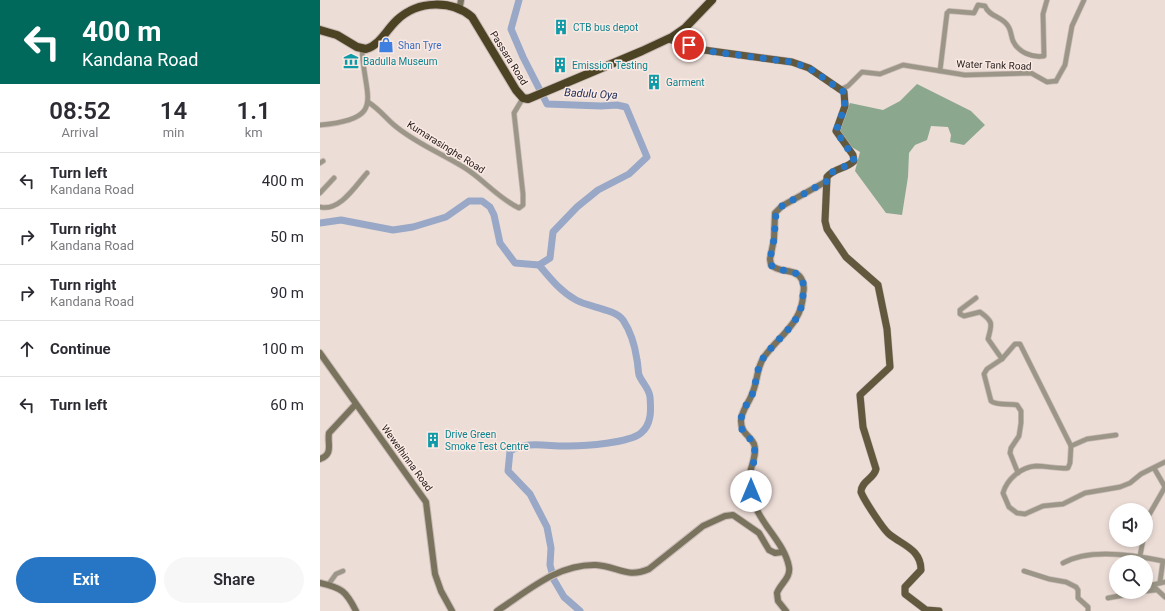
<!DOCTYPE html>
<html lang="en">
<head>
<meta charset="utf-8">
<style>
  :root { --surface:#fff; --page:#f7f7f7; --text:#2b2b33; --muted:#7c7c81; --line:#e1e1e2; --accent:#2776c6 }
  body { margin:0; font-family:Roboto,sans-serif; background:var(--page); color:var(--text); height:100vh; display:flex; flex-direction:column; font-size:15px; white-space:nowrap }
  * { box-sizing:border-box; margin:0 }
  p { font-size:13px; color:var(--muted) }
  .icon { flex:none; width:22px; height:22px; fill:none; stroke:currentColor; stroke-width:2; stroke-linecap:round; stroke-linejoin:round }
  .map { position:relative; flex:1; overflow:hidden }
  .side { display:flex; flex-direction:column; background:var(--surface); width:320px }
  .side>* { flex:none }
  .hud { background:#00695c; color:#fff; overflow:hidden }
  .buttons { position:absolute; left:789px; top:503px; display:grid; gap:8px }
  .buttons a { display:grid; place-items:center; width:44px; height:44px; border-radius:50%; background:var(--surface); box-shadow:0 2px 6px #0003; font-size:20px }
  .pin { position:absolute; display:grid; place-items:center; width:34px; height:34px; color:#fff; margin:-17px; border:2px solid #fff; border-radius:50%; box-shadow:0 1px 4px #0007 }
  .me { position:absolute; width:44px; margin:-22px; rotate:0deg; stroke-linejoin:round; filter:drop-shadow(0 0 3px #0008) }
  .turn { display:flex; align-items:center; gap:14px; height:84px; padding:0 16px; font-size:18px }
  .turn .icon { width:52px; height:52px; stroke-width:2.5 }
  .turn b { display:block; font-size:28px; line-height:34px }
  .eta { display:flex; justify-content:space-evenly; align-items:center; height:68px; text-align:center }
  .eta b { font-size:24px; font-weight:600; line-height:28px }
  .cta { display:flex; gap:8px; margin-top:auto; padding:8px 16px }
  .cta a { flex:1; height:46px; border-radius:24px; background:var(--accent); color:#fff; font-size:16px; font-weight:600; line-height:46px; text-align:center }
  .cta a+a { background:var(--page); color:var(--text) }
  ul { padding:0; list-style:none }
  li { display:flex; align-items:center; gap:12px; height:56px; padding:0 16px; border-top:1px solid var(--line) }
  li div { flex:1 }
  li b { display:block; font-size:15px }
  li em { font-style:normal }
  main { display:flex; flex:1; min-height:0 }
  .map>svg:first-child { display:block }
  .forest { fill:#8ba78e }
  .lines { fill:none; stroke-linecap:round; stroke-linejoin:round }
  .river { stroke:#98a8c6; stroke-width:7 }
  .street-casing { stroke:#c8bab5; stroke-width:6 }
  .secondary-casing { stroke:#c8bab5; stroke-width:8 }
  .primary-casing { stroke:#c8bab5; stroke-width:8 }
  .highway-casing { stroke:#c8bab5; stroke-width:10 }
  .street { stroke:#9b9687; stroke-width:4.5 }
  .secondary { stroke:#79725c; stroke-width:6 }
  .primary { stroke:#61583e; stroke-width:7 }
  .highway { stroke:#4c4224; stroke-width:8 }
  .route { stroke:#2776c6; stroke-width:7; stroke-dasharray:0 12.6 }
  .labels { text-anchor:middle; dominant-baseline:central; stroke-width:3; stroke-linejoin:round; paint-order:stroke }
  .culture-label { font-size:10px; fill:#0d838f; stroke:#fbeae4; text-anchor:start }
  .shop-label { font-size:10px; fill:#366cbe; stroke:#fbeae4; text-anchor:start }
  .street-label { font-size:10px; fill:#221c1a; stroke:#fbeae4 }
  .water-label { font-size:11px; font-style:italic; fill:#192b54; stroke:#fbeae4 }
</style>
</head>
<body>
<main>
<section class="side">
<div class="hud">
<div class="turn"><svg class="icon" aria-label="left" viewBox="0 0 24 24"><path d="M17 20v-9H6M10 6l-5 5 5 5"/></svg><div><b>400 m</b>Kandana Road</div></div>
</div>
<div class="eta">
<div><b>08:52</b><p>Arrival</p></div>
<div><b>14</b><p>min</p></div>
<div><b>1.1</b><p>km</p></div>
</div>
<ul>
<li><svg class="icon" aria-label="left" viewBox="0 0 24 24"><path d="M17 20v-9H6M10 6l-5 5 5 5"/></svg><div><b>Turn left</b><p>Kandana Road</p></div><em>400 m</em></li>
<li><svg class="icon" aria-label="right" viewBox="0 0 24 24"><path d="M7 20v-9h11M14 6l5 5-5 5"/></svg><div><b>Turn right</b><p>Kandana Road</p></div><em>50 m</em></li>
<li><svg class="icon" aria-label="right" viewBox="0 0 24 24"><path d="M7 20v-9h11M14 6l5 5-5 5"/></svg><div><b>Turn right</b><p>Kandana Road</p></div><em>90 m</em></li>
<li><svg class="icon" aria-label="ahead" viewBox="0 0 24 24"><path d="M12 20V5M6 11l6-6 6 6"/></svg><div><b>Continue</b></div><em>100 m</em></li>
<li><svg class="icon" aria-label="left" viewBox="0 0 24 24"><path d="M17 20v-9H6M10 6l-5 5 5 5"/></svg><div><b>Turn left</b></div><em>60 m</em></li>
</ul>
<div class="cta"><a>Exit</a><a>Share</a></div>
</section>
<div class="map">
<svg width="845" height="611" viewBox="0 0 845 611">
  <rect width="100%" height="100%" fill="#edddd7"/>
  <polygon class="forest" points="597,84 651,111 665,125 644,145 630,142 631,135 628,127 611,126 607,140 595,145 589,153 588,177 582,215 566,213 535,171 540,152 530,146 519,129 530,103 563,110 580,101"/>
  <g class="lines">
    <g class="river">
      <polyline points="0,223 21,220 73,230 93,227 126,217 149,201 162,201 170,207 174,215 180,243 195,263 219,265 230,258 233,232 257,207 278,190 309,174 327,157 306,107 297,105 281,106 227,104 203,57 191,29 199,0"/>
      <path d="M219 265C230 278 240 291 256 300 268 307 295 309 303 320 311 332 315 346 317 360 318 365 318 371 319 375 322 383 329 388 330 397 331 409 332 424 321 433 309 443 265 446 249 446 229 447 208 440 190 451L188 471 210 494 227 527 231 548 230 565 234 580 244 597 260 611"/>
    </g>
    <defs>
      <g id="street">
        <path d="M620 71 627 13 629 11 654 13 658 5 665 6C669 17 682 16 688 26 691 30 691 36 693 41 698 52 712 58 724 56L723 14 727 0"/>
        <polyline points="736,81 745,65 752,26 764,0"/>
        <polyline points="522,89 528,86 542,72 560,74 583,65 645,75 711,73 727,82 736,81"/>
        <path d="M48 102C59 109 65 117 74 125 95 143 121 153 145 168 164 180 178 198 199 208L203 205V194L194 113 203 98"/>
        <path d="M0 125C68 119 44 98 42 49"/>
        <polyline points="0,163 3,161"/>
        <polyline points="0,193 14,178"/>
        <path d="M0 207C20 212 36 185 47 173"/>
        <path d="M656 298 640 310V314L644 316 660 312C674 322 672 324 668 339L682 359"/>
        <path d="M796 435 767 439 751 446 750 463 748 468C737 469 727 466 716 466 701 467 687 479 683 493L689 507 697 513 705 514 723 506 743 504 765 493 800 487 810 483 821 474 845 462"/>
        <polyline points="834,468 845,487"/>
        <path d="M698 473 690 453 691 448 699 436 701 423V411L697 405C689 403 677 406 671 401L664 374 667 369 682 359 695 344H700L751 446"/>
        <polyline points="826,525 829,515 845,487"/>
        <polyline points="820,556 823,540"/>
        <path d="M743 563C769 548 815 555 843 561L840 582"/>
        <polyline points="704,571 729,579 746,582 756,587 758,590 758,598 768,607 768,611"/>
        <polyline points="845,582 832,585 845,597"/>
        <polyline points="826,583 832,585"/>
        <polyline points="8,585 16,574 23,571"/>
        <polyline points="826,591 836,590"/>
        <polyline points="788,598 821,592"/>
      </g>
      <g id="secondary">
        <polyline points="140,6 141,0"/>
        <polyline points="0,353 106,502 115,574 121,591 132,611"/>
        <path d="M0 459C14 454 7 444 9 433L35 405"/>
        <path d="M0 583C22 588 26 591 36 611"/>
        <path d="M177 611C208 591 237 564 276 565 297 566 307 579 329 569L383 526 405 516 413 515 439 533 449 550 455 553 463 552"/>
        <path d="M466 611 458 601 457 593C460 584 471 578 469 567 465 543 440 524 433 501 431 495 429 486 429 480 429 469 438 455 434 444 430 435 421 434 421 421 421 411 429 403 432 394 438 381 436 369 444 357 459 336 483 322 483 294 484 290 484 284 482 280 476 267 460 274 451 265L450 259 454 239 455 213 462 206 507 181"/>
      </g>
      <path id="primary" d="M348 39 384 50 472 62 489 68 524 92 525 106 516 131 533 155 534 161C526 169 514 168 507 177L505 221 507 229 526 257 558 285 567 329 570 367 540 395 543 427 556 469C554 479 541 481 541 492 544 500 563 529 569 534 582 545 601 549 601 570L585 587V594L606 610 619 611"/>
      <path id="highway" d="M0 30 17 35 37 47 46 49C60 45 67 29 77 20 98 0 132 0 152 17L196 90 203 98 208 99 322 51 352 37 365 28 392 0"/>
    </defs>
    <use href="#street" class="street-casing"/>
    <use href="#secondary" class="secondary-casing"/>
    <use href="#primary" class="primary-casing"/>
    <use href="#highway" class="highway-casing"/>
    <use href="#street" class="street"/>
    <use href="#secondary" class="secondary"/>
    <use href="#primary" class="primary"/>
    <use href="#highway" class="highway"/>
  </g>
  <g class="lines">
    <path class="route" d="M369 45 394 52 472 62 489 68 524 92 525 106 516 131 534 158 532 163 510 173 507 181 462 206 456 213 454 239 450 259 451 265C460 274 476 267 482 280 484 284 484 290 483 295 483 322 458 337 444 357 436 368 437 380 433 392 431 400 424 406 422 414 417 436 430 433 434 446 437 457 429 476 431 491"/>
  </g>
  <defs>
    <symbol id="building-bare" viewBox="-9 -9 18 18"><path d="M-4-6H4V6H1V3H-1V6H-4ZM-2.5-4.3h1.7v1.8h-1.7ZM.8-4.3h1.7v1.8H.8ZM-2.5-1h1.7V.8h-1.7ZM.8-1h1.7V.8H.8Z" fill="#0f9aa8" stroke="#fbeae4" stroke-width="2.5" paint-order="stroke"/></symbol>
    <symbol id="shop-bare" viewBox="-9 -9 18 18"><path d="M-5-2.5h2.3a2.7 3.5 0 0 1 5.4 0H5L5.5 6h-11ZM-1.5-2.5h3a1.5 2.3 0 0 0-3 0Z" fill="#3f7fe0" stroke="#fbeae4" stroke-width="2.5" paint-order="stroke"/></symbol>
    <symbol id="museum-bare" viewBox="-9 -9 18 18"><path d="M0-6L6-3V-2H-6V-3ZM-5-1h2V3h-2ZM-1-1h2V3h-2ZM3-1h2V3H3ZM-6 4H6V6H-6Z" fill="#0f9aa8" stroke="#fbeae4" stroke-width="2.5" paint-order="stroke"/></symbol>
  </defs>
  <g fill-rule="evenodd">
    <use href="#building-bare" x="230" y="16" width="22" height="22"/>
    <use href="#shop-bare" x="55" y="34" width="22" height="22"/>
    <use href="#museum-bare" x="20" y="50" width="22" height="22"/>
    <use href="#building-bare" x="229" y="54" width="22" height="22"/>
    <use href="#building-bare" x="323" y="71" width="22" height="22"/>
    <use href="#building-bare" x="102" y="429" width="22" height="22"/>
  </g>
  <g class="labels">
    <g class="culture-label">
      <text x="253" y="27">CTB bus depot</text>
      <text x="43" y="61">Badulla Museum</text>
      <text x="252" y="65">Emission Testing</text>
      <text x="346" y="82">Garment</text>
      <text x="125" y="434">Drive Green<tspan x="125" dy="12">Smoke Test Centre</tspan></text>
    </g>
    <g class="shop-label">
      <text x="78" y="45">Shan Tyre</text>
    </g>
    <g class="street-label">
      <text transform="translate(189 58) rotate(58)">Passara Road</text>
      <text transform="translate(674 65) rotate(2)">Water Tank Road</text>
      <text transform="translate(126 147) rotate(32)">Kumarasinghe Road</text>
      <text transform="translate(87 458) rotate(54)">Wewelhinna Road</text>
    </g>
    <g class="water-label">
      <text transform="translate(271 94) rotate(3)">Badulu Oya</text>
    </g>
  </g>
</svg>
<div class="buttons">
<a><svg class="icon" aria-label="sound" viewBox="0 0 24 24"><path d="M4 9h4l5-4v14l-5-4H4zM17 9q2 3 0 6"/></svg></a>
<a><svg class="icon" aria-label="search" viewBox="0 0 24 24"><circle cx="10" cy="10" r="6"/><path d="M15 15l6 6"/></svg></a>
</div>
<div class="pin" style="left:369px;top:45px;background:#d93025"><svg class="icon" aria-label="arrive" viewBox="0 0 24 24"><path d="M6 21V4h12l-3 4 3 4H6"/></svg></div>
<svg class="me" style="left:431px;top:491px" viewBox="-20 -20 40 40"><circle r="19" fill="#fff"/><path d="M0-13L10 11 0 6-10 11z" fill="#2776c6"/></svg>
</div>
</main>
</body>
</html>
